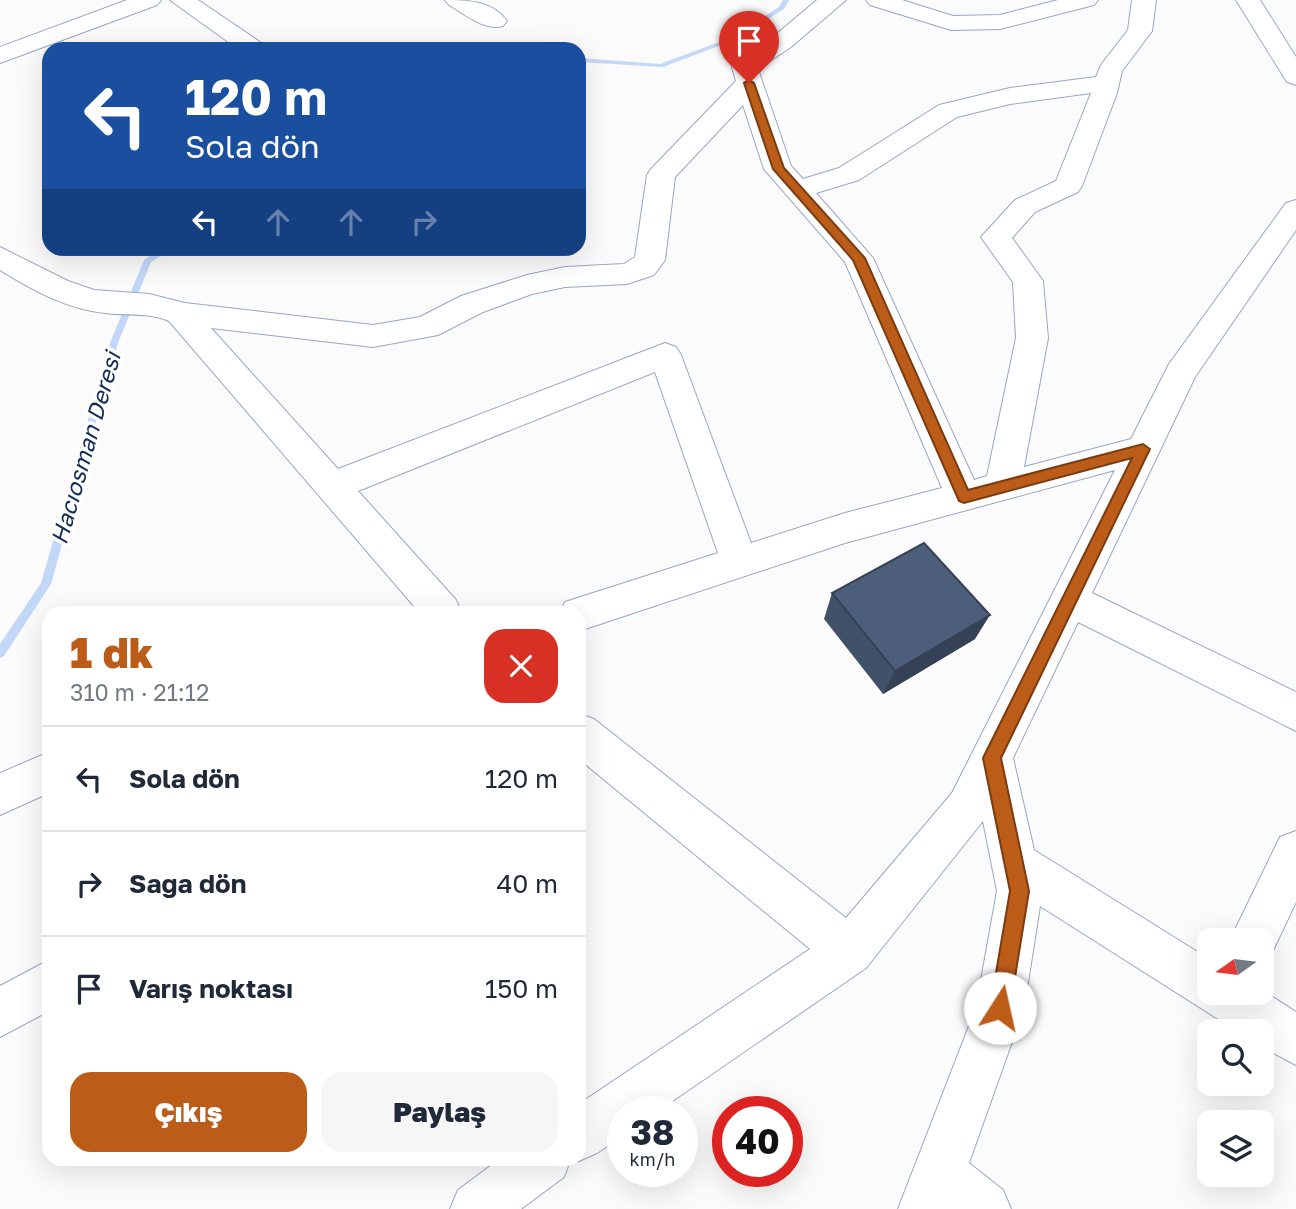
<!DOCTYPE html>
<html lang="tr">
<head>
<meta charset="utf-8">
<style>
  :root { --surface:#fff; --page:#f6f6f7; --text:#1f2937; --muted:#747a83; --line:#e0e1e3; --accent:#bc5c19 }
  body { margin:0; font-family:"Golos Text",sans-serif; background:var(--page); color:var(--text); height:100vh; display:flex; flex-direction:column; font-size:26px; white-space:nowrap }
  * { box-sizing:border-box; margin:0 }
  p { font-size:23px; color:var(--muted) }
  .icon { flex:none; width:38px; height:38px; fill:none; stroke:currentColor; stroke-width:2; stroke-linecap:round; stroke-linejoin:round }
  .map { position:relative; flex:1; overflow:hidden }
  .panel { position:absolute; left:42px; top:606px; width:544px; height:560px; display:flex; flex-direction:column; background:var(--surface); border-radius:21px; box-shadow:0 7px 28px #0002 }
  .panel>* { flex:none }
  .guide { position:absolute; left:42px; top:42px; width:544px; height:214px; border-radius:21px; box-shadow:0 7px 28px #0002; background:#1a4fa0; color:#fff; overflow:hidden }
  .needle { width:46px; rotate:256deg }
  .buttons { position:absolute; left:1197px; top:928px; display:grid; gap:14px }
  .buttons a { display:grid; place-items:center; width:77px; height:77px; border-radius:14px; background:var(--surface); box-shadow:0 7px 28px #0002; font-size:35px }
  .speed { position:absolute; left:607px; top:1096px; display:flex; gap:14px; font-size:35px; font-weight:700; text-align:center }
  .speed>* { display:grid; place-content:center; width:91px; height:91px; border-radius:50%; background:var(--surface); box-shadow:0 7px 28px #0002; line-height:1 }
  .speed small { font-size:18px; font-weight:400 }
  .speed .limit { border:10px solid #d22; background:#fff; color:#111 }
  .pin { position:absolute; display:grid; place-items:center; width:60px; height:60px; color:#fff; margin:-72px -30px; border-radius:50% 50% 50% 0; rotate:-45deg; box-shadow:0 0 7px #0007 }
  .pin .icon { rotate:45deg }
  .me { position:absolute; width:77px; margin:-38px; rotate:10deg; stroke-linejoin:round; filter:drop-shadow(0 0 5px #0008) }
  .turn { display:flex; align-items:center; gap:24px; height:147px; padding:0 28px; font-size:32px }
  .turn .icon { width:91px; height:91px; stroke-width:2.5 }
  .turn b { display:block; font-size:49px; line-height:60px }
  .lanes { display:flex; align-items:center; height:66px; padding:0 28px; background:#0003; justify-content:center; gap:35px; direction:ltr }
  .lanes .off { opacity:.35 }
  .round { display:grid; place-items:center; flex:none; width:74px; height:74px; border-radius:21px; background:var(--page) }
  .headline { display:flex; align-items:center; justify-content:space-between; height:119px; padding:0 28px }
  h1 { font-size:42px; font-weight:800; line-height:52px; color:var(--accent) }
  .cta { display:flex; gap:14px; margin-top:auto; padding:14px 28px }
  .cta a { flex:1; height:80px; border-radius:21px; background:var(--accent); color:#fff; font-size:28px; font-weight:800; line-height:80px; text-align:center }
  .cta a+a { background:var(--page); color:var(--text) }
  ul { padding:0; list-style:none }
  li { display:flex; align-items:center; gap:21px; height:105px; padding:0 28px; border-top:2px solid var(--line) }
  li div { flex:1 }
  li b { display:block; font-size:26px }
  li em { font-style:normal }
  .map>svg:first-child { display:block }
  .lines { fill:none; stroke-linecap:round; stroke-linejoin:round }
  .stream { fill:#c3d7f8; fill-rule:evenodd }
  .minor-casing { stroke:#97a8c2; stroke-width:2 }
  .minor { fill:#fff; fill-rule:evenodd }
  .wall { fill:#415169 }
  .shaded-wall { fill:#354255 }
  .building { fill:#4c5e7a; stroke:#354255; stroke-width:2 }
  .route { fill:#bc5c19; stroke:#7a3c10; stroke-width:2 }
  .labels { text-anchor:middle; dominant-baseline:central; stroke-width:7; stroke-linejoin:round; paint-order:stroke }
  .water-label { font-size:23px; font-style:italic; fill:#132d56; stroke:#fff }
</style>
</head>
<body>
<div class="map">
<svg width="1296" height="1209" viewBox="0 0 1296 1209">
  <rect width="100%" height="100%" fill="#fbfbfb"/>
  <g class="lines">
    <g class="stream">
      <polygon points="783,0 789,0 784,9 737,39 663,67 579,62 579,58 660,64 733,37 779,7"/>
      <polygon points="163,248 174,248 151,262 118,343 51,584 4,656 0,658 0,644 41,583 110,343 144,260"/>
    </g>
    <defs>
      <g id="minor">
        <polygon points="127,0 161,0 157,5 0,63 0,47"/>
        <polygon points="170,0 198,0 263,44 266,49 238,49"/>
        <path d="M445 0C467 0 493 1 507 21L503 26C484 31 465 14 449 5Z"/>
        <path d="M817 0H846L791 47 758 69 791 166 803 179 839 168 939 105 1010 88 1096 77 1101 65 1128 30 1132 0H1156L1152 31 1122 71 1117 93 1082 186 1078 192 1035 212 1012 238 1043 281 1048 338 1024 467 1131 439 1169 364 1286 203 1296 200V230L1195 377 1092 593 1296 692V731L1078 622 1013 758 1034 850 1209 959V992L1262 990 1296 1012V1065L1262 1047V1031H1237L1040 906 1024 1008 969 1163 1003 1190 1011 1209H898L976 1008 997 891 983 821 866 968 658 1111H623V1136L597 1153 579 1161 573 1158H579V1104L810 949 579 759V714L594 719 846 918 952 793 1115 470 845 543 579 631V612H560L565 602 718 553 655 372 358 491 456 600 461 612H419L169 321C149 312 126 316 105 313 67 309 32 290 0 270V247L68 281 94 290 149 294 185 303 373 325 420 317 461 296 527 275 565 267 624 264 635 257 647 175 651 169 736 81 732 67 736 62 773 37ZM1091 93 1056 181 1015 200 981 237 1013 282 1016 338 987 476 974 480 873 258 816 193 859 180 957 117 1010 104ZM743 105 764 169 845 262 942 488 845 513 751 543 681 355 676 347 665 343 338 469 211 328 373 347 438 335 483 312 532 294 565 287 627 284 654 275 665 260 675 177Z"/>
        <polygon points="866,0 902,0 953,16 1000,15 1058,0 1098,0 1094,5 1000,29 951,30 870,5"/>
        <polygon points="1236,0 1260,0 1296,57 1296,85 1287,82"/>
        <polygon points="49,752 49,793 0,815 0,773"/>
        <polygon points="1296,831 1296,902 1270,957 1262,960 1262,940 1230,940 1280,837"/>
        <polygon points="49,960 49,1011 0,1037 0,986"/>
        <polygon points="501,1158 571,1158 564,1177 521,1209 450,1209 458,1190"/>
      </g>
    </defs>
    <use href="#minor" class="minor-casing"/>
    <use href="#minor" class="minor"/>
  </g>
  <polygon class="wall" points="832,593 975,639 883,694 824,619"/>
  <polygon class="shaded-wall" points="990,615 975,639 883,694 895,671"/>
  <polygon class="building" points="924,543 990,615 895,671 832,593"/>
  <polygon class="route" points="749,80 754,83 784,168 865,258 968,490 1143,444 1150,449 1001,758 1029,891 1010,1008 1007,1015 1000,1018 992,1015 990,1008 1010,891 983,758 1132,458 964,503 959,501 853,260 773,169 744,83"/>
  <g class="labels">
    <g class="water-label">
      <text transform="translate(85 448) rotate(-74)">Hacıosman Deresi</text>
    </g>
  </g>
</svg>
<div class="buttons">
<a><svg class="needle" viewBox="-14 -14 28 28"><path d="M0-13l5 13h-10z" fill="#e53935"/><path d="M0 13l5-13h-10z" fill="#747a83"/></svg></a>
<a><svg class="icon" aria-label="search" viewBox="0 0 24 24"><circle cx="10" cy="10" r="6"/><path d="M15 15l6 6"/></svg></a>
<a><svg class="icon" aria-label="layers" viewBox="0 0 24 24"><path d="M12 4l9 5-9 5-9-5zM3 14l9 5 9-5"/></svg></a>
</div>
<div class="speed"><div>38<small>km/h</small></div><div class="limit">40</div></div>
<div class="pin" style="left:749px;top:83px;background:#d93025"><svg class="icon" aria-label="arrive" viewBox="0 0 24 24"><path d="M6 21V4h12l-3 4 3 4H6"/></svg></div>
<svg class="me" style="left:1000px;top:1008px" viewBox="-20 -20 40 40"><circle r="19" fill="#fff"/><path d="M0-13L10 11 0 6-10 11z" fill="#bc5c19"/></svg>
<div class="guide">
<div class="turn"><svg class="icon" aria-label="left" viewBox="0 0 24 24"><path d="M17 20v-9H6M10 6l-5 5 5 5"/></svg><div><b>120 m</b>Sola dön</div></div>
<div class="lanes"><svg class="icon" aria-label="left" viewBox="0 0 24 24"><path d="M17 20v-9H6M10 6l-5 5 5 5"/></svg><svg class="icon off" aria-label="ahead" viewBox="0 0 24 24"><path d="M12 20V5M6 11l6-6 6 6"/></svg><svg class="icon off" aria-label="ahead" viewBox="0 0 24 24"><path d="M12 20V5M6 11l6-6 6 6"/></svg><svg class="icon off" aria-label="right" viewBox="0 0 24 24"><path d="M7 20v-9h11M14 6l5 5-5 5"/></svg></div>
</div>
<section class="panel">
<div class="headline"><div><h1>1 dk</h1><p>310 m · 21:12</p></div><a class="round" style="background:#d93025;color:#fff"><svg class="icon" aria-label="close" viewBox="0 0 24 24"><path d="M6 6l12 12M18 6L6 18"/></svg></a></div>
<ul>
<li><svg class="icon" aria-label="left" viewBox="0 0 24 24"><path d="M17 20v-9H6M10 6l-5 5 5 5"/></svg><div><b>Sola dön</b></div><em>120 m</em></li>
<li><svg class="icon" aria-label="right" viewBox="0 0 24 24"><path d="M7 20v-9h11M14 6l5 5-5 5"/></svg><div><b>Sağa dön</b></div><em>40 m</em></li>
<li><svg class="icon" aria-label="arrive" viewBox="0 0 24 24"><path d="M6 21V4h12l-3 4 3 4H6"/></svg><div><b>Varış noktası</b></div><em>150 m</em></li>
</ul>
<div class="cta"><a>Çıkış</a><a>Paylaş</a></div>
</section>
</div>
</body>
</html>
